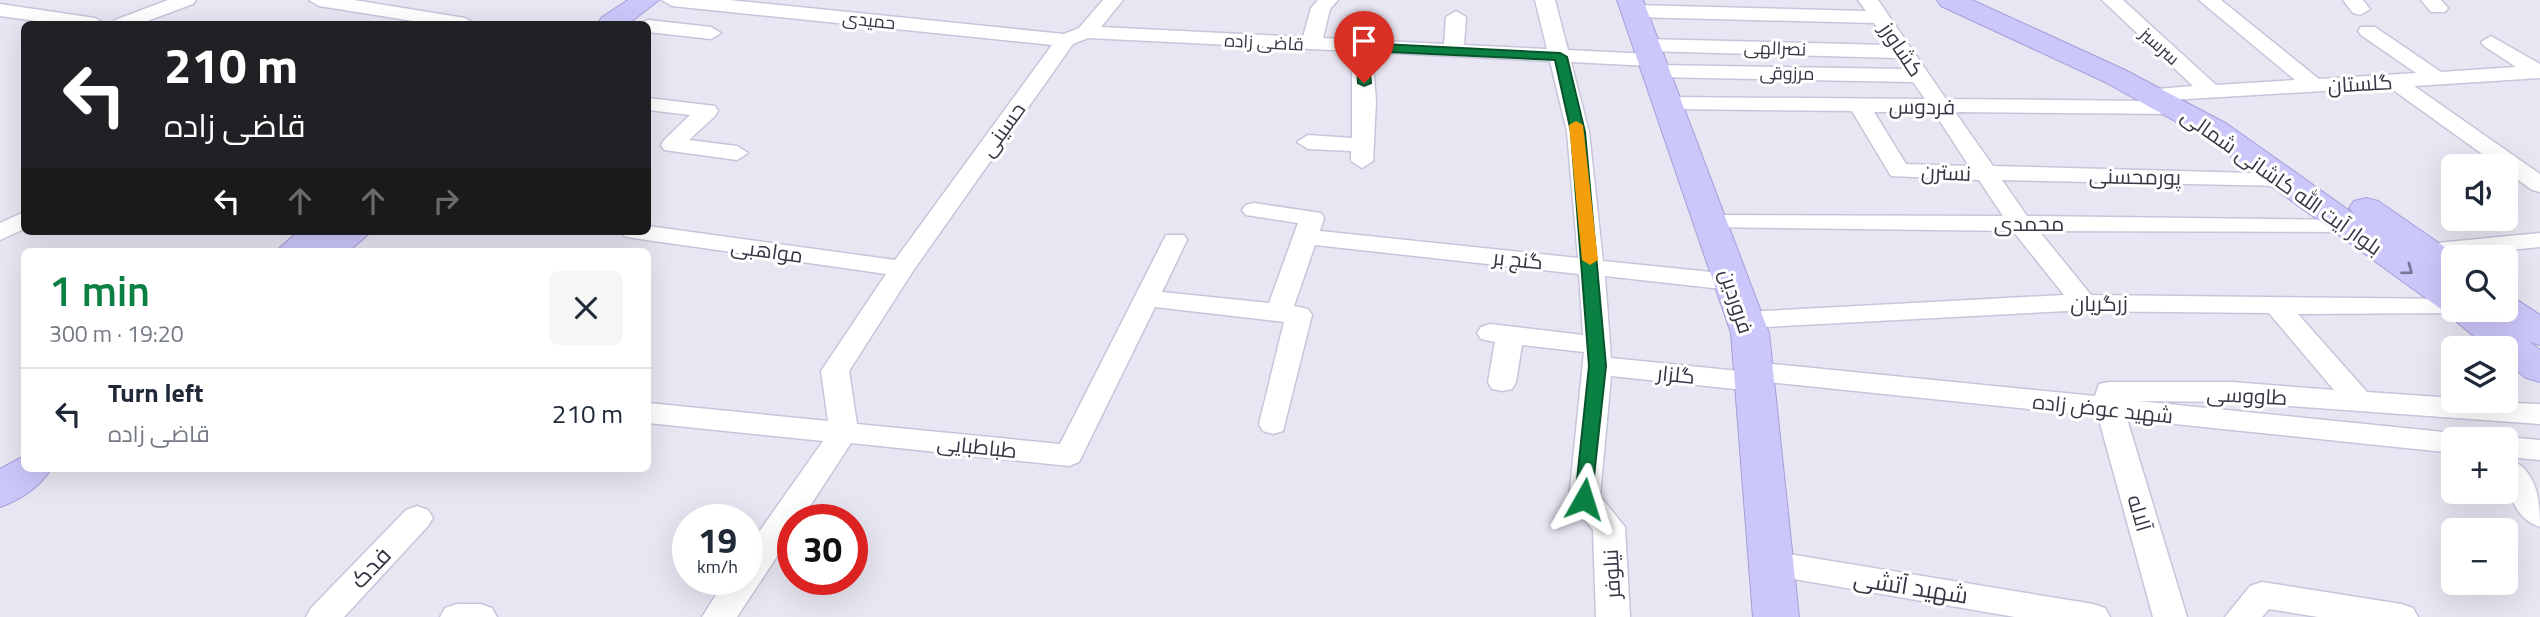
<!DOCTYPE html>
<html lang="en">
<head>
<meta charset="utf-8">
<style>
  :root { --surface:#fff; --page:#f6f6f7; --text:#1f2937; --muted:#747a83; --line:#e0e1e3; --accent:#0b8043 }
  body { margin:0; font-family:"Titillium Web",Cairo,sans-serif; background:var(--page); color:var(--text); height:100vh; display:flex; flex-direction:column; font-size:26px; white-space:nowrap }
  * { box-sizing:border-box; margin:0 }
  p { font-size:23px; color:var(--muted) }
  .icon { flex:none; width:38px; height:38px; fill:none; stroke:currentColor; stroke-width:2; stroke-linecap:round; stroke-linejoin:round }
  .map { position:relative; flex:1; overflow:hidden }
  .side { position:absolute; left:21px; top:248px; width:630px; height:224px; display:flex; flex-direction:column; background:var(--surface); border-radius:10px; box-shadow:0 7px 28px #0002 }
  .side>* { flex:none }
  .banner { position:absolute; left:21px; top:21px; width:630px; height:214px; border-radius:10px; box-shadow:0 7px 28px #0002; background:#202124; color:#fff; overflow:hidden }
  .controls { position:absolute; left:2441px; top:154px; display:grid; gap:14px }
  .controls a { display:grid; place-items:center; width:77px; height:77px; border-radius:10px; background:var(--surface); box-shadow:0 7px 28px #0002; font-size:35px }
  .speed { position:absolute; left:672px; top:504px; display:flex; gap:14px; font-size:35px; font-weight:700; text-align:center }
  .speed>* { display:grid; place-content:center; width:91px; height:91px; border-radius:50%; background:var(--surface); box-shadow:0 7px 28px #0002; line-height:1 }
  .speed small { font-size:18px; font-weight:400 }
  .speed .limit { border:10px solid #d22; background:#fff; color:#111 }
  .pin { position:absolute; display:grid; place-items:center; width:60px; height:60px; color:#fff; margin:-72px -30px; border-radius:50% 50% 50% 0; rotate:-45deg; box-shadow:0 0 7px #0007 }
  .pin .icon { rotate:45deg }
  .me { position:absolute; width:77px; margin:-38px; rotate:6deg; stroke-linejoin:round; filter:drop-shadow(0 0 5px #0008) }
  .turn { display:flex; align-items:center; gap:24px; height:147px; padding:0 28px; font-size:32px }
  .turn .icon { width:91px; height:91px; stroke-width:2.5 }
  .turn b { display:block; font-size:49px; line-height:60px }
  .lanes { display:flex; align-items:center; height:66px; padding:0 28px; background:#0003; justify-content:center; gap:35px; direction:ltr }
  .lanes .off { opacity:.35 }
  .round { display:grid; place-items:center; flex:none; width:74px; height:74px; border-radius:10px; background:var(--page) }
  .headline { display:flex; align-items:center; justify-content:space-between; height:119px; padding:0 28px }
  h1 { font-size:42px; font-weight:600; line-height:52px; color:var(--accent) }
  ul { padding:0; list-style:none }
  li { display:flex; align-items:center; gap:21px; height:91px; padding:0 28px; border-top:2px solid var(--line) }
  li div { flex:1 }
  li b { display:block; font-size:26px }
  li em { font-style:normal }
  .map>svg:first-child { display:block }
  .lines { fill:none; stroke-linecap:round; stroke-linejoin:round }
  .street-casing { stroke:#c6c6db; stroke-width:3 }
  .secondary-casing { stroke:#a49fd8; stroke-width:2 }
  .street { fill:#fff; fill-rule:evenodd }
  .secondary { fill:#ccc7fb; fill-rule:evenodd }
  .oneway { stroke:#7a7796 }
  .route { fill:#0b8043; stroke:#07532c; stroke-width:2 }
  .slow { fill:#f59e0b }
  .labels { text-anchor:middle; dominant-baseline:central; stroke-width:6; stroke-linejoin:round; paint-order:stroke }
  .far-street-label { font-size:18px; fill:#363644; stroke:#fff }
  .street-label { font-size:21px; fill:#363644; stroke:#fff }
  .near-street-label { font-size:24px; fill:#363644; stroke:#fff }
</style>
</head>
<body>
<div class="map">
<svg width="2540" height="617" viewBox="0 0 2540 617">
  <rect width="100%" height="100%" fill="#e7e6f2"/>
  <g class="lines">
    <defs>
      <g id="street">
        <polygon points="168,0 196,0 193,4 139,24 112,24 115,20"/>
        <polygon points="309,0 354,0 465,18 475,24 432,24 319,6"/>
        <path d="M662 0H729L1064 34 1079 28 1103 0H1123L1101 27 1303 37 1311 8 1318 0H1338L1330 9 1323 38 1444 44 1446 17 1456 11 1466 17 1464 45 1547 49 1535 0H1555L1568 50 1651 54 1661 60 1657 65 1905 69 1897 58 1646 51 1636 45 1646 39 1889 45 1874 23 1634 17 1624 11 1634 5 1866 11 1858 0H1878L1946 99 2151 101 2141 95 2144 90 2193 86 2102 0H2123L2216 85 2295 80 2199 0H2221L2319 79 2416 73 2361 35 2358 31 2361 27H2375L2441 72 2516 67 2484 46 2481 42 2491 36 2540 64V78L2414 86 2540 174V192L2532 190 2506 171V166H2499L2389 87 2154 101 2184 103 2187 108 2176 114 1955 112 1993 166 2292 174 2296 179 2292 184 2284 186 2002 180 2027 216 2356 220 2359 225 2356 230 2347 232 2039 231 2091 295 2454 299V310H2465L2463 313 2298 314 2367 392 2454 398V401L2540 404V424L2232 402 2138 401 2454 433 2466 439H2454V453L2127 419 2187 617H2153L2098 416 1768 382 1764 389 1754 391 1611 376 1600 496 1625 527 1630 617H1596L1593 530 1569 499 1584 352 1522 345 1516 382 1512 389 1502 391 1492 389 1488 382 1495 342 1481 339 1477 333 1481 327 1490 324 1583 335 1579 274 1315 245 1294 306 1308 309 1312 315 1283 431 1273 434 1263 431 1259 424 1284 322 1155 307 1079 462 1069 466 851 443 801 520H793V532L737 617H702L726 579H747V549L823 441 648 423V403L828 421 821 371 886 274 633 238 624 236 621 231H648V226L895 260 1052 45 672 6ZM1088 38 1352 51V138L1308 135 1297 142 1308 149 1351 151V161L1362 168 1373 161 1376 101 1372 52 1550 61 1567 132 1578 258 1320 231 1324 218 1321 213 1254 203 1246 205 1242 210 1246 215 1298 223 1269 303 1162 292 1187 240 1184 235H1166L1060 444 857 424 849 371 913 271 1073 44ZM1571 62 1650 66 1645 71 1655 77 1913 82 1925 99 1667 97 1656 103 1667 109 1852 111 1891 176 1979 180 2003 216 1710 215 1701 217 1698 222 1701 227 2013 231 2064 295 1745 312 1736 314 1732 320 1736 326 1745 328 2066 311 2269 313 2334 390 2232 382H2109L2099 384 2095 396 1753 362 1743 365 1739 371 1611 358 1605 276 1731 290 1740 288 1744 282 1740 276 1731 274 1603 261 1589 132ZM1874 112H1934L1969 166 1906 164Z"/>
        <polygon points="2343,0 2363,0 2370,9 2360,15 2353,13"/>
        <polygon points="2421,0 2441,0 2448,8 2445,12 2431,12"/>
        <polygon points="0,4 95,18 105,24 58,24 0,16"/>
        <polygon points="648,20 711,27 721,33 711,39 648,32 648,24 639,24"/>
        <polygon points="648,98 715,106 718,111 715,116 689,140 737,146 748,153 737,160 664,150 661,145 664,140 690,115 648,110"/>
        <polygon points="24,212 24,229 0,240 0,223"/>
        <polygon points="2540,233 2540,247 2427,258 2418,256 2415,251 2418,246 2427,244"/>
        <polygon points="2506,437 2540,440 2540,460 2506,457 2506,439 2497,439"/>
        <path d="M2506 458C2537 468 2540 499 2540 527 2510 517 2506 485 2506 458Z"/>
        <polygon points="417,506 428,510 433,518 428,526 344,617 306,617 311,608 406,510"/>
        <polygon points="1771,551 2093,604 2105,608 2110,617 2015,617 1771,575 1760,572 1755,563 1760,554"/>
        <polygon points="2262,582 2401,604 2413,608 2418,617 2318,617 2269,609 2262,617 2225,617 2250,586"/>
        <polygon points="457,604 480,604 492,608 497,617 440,617 445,608"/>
      </g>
      <g id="secondary">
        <polygon points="628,0 659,0 628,24 598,24 601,18"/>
        <polygon points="1617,0 1643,0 1769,333 1799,617 1753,617 1731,333"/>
        <polygon points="1937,0 1972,0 2125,70 2227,124 2354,214 2349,208 2354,201 2366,198 2378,201 2459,257 2454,257 2454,281 2443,278 2454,285 2454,310 2486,310 2490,313 2488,310 2506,310 2506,297 2519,301 2540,315 2540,345 2530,342 2540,350 2540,382 2526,378 2506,362 2506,348 2488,348 2445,312 2205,138 2105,82 1941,6"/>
        <polygon points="299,231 372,231 348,252 275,252"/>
        <path d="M24 456V469H51C40 487 20 500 0 507V469Z"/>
      </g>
    </defs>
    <use href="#street" class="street-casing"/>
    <use href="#secondary" class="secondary-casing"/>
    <use href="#street" class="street"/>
    <use href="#secondary" class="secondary"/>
  </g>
  <defs><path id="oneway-chevron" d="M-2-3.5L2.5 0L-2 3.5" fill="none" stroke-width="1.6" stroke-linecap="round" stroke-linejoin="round" transform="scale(1.75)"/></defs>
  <use class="oneway" href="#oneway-chevron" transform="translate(2408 270) rotate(37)"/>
  <polygon class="route" points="1362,43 1560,53 1567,57 1585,132 1606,366 1591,504 1584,506 1575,499 1589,366 1571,132 1555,60 1368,51 1371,83 1364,86 1358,83 1356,47"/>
  <polygon class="slow" points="1576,121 1583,125 1598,260 1590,265 1582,260 1569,125"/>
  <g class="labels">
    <g class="far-street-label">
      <text transform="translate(869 20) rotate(6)">حمیدی</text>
      <text transform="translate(1264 42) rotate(3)">قاضی زاده</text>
      <text transform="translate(2160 46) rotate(42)">سرسبز</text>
      <text transform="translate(1775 48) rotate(2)">نصرالهی</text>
      <text transform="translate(1787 73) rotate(1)">مرزوقی</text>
    </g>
    <g class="street-label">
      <text transform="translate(1902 49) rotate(56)">کشاورز</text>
      <text transform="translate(2360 83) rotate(-3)">گلستان</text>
      <text transform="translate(1922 106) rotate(1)">فردوس</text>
      <text transform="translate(1002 129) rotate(-54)">حسینی</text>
      <text transform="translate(1946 172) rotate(2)">نسترن</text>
      <text transform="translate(2135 176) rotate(1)">پورمحسنی</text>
      <text transform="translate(2282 181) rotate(35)">بلوار آیت الله کاشانی شمالی</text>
      <text x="2029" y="223">محمدی</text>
      <text transform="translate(767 250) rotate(8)">مواهبی</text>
      <text transform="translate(1518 259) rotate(6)">گنج بر</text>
      <text transform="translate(1737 301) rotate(72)">فروردین</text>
      <text x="2099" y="303">زرگریان</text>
      <text transform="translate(1676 374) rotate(6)">گلزار</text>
      <text transform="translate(2247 395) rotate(3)">طاووسی</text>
      <text transform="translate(2103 408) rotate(6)">شهید عوض زاده</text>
      <text transform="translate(977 446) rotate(6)">طباطبایی</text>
      <text transform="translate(2140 513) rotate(74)">آلاله</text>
      <text transform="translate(1611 574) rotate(-93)">نیلوفر</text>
    </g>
    <g class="near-street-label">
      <text transform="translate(370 567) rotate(-46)">فدک</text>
      <text transform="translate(1911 586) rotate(9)">شهید آتشی</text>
    </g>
  </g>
</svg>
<div class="controls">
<a><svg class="icon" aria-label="sound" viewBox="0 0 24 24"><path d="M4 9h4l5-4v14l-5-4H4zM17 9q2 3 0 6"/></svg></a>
<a><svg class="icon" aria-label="search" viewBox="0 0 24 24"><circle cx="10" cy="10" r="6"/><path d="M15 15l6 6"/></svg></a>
<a><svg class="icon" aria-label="layers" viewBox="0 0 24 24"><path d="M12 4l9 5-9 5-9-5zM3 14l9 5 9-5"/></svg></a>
<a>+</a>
<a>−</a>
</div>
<div class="speed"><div>19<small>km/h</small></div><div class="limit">30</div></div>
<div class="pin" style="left:1364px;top:83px;background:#d93025"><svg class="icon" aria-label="arrive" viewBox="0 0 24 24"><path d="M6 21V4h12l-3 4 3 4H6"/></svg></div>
<svg class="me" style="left:1584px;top:499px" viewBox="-20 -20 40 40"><path d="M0-17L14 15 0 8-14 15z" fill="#0b8043" stroke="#fff" stroke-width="4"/></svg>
<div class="banner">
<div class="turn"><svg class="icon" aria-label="left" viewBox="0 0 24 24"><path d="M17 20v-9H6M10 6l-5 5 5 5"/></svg><div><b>210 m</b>قاضی زاده</div></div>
<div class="lanes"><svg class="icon" aria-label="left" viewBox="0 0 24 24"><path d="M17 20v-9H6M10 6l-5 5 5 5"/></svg><svg class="icon off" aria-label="ahead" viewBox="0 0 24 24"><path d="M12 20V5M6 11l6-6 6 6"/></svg><svg class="icon off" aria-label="ahead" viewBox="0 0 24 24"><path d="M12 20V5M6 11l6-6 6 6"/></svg><svg class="icon off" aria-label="right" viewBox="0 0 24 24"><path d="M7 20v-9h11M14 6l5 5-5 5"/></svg></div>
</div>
<section class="side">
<div class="headline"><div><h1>1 min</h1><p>300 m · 19:20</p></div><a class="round"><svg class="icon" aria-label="close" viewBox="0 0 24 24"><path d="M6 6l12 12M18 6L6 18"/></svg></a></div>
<ul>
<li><svg class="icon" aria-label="left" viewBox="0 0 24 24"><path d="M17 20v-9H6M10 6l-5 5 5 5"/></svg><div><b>Turn left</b><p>قاضی زاده</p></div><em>210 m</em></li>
</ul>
</section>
</div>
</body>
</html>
